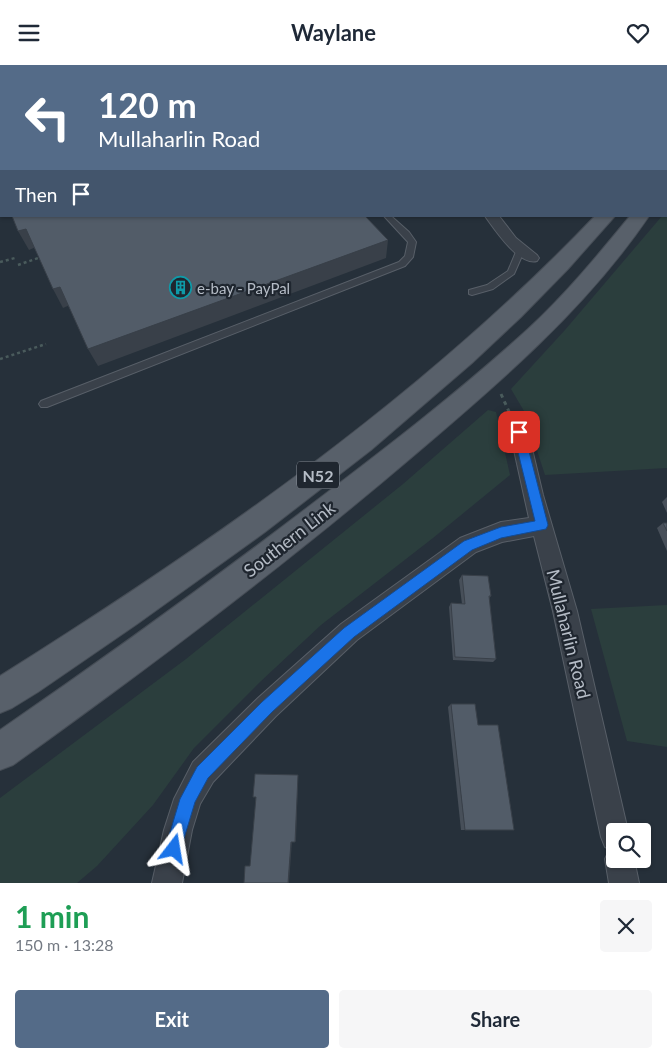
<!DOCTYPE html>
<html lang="en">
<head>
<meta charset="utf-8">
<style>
  :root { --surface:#fff; --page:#f6f6f7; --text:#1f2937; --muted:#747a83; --accent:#546b88 }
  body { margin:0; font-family:Lato,sans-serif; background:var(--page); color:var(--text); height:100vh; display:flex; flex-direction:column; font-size:19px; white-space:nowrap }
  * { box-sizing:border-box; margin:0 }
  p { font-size:16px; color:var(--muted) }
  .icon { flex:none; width:28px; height:28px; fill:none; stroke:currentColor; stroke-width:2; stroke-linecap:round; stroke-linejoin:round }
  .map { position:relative; height:818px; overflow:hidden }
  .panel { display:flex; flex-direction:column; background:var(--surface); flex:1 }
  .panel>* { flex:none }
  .hud { position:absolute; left:0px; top:0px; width:668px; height:152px; box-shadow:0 1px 4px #0004; background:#546b88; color:#fff; overflow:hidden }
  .controls { position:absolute; left:606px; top:758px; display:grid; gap:10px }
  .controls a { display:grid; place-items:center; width:45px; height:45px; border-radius:5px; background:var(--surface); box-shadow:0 1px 4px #0004; font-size:25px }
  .pin { position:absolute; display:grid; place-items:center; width:42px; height:42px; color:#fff; margin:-21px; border-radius:10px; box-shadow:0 2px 8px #0006 }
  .me { position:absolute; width:55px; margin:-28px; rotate:14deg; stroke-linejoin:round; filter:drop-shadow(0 0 4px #0008) }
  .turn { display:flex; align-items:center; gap:18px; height:105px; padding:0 15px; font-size:22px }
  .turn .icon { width:65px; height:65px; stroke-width:2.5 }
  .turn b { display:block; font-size:35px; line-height:42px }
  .then { display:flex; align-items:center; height:48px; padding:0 15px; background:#0003; gap:10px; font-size:19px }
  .round { display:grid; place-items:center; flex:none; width:52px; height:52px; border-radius:5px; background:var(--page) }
  .overview { display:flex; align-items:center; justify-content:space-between; height:85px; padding:0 15px }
  h1 { font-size:30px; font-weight:700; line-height:38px; color:#1e9e55 }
  .cta { display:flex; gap:10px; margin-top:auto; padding:10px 15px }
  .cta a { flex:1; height:58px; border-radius:5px; background:var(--accent); color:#fff; font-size:20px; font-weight:700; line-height:58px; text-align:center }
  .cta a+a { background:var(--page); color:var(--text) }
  header { display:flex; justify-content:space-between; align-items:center; height:65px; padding:0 15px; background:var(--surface); font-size:22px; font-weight:700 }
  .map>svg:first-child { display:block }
  .green { fill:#2b3e3d }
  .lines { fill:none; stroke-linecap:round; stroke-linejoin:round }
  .service-casing { stroke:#585f68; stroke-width:2 }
  .minor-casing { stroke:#585f68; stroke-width:2 }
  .primary-casing { stroke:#464d56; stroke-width:2 }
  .path-far1 { stroke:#4a5b5c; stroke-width:2.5; stroke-dasharray:3 3; stroke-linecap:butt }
  .path { stroke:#4a5b5c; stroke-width:3; stroke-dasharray:4 4; stroke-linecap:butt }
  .service { fill:#3a414a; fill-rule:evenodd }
  .minor { fill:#3a414a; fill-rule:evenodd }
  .primary { fill:#58606a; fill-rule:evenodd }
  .wall { fill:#474f59 }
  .shaded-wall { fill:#394049 }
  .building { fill:#525c68; stroke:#394049 }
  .route { fill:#1a73e8; stroke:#114b97 }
  .labels { text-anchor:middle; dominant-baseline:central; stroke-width:4.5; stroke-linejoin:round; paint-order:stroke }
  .far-poi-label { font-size:15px; fill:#b5bcc6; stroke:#1f262f; text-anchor:start }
  .shield { fill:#1f262f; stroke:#888f99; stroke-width:1 }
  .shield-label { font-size:16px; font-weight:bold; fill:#b5bcc6 }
  .street-label { font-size:18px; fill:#b5bcc6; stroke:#1f262f }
</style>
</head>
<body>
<header><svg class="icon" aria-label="menu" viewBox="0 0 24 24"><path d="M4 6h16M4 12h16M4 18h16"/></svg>Waylane<svg class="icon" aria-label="heart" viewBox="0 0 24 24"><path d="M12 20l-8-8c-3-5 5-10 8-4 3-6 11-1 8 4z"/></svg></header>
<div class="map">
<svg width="667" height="818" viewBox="0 0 667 818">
  <rect width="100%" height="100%" fill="#26303a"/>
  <g class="green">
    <polygon points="662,151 667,151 667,403 545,410 524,346 511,324 565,265"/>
    <polygon points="488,345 496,347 510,410 433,473 321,560 260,617 194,683 153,740 97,801 77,818 0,818 0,733 186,594 403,419"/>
    <polygon points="667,540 667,682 627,676 591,544"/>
  </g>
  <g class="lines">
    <defs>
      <g id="service">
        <polygon points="117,0 125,0 126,1 119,1"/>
        <polygon points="384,151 391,151 409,167 416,177 413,192 405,201 47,342 41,342 39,339 41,336 399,197 405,191 408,177"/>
        <polygon points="518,182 524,182 525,184 514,209 493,224 472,230 469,229 469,225 487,220 508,206"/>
      </g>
      <g id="minor">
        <path d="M485 151H499L516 173 537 190 539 193 537 196C519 201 495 165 485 151Z"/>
        <polygon points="519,359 526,362 528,367 543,430 577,546 628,766 615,766 615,794 634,794 639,818 609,818 605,794 610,784 605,782 601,772 553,546 534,471 502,477 476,487 357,575 276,651 213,717 200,739 192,765 182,818 152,818 164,765 174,734 193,697 258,633 341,559 460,473 501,457 529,453 510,367 512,362"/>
      </g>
      <g id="primary">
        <polygon points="667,69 667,80 666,80 666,69"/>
        <polygon points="667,109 667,120 666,120 666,109"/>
        <path d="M595 151H615L568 204 521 252 472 298 371 385 265 467 137 559 38 627 12 643 0 648V611C213 477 421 333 595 151Z"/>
        <path d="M630 151H649C585 245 498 319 412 392 284 501 150 602 13 700L0 705V665C106 592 210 517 312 439 386 383 460 326 528 264 565 230 598 190 630 151Z"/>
      </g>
    </defs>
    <use href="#service" class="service-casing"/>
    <use href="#minor" class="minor-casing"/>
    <use href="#primary" class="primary-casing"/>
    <g class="path-far1">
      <polyline points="0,197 15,193"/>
      <polyline points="18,200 41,192"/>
      <polyline points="0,294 46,279"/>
    </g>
    <polyline class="path" points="501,329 511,351"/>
    <use href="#service" class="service"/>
    <use href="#minor" class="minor"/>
    <use href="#primary" class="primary"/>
  </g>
  <g class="wall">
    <polygon points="372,0 469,0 467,1 375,1"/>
    <polygon points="667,432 667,448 662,437"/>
    <polygon points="663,458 667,458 667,486 657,463"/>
    <polygon points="462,510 491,531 489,533 496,594 493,597 453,595 449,542 451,538 462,539 459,515"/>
    <polygon points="451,639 465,765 461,765 448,642"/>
  </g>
  <g class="shaded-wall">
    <polygon points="386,0 396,0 396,1 385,1"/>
    <polygon points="459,0 469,0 467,1 456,1"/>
    <rect x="0" y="57" width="1" height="21"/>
    <polygon points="26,164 36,182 29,185 18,166"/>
    <polygon points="388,175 386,193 98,301 88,284"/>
    <polygon points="60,222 70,240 63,243 53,224"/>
    <polygon points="298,710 296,776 295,777"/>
    <polygon points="292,776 289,818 288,818 291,777"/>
  </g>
  <g class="building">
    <polygon points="406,0 459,0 456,1 408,1"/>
    <polygon points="1,20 1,57 0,57 0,21"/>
    <polygon points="0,99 1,99 1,126 0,123"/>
    <polygon points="12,151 365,151 388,175 88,284 60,222 53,224 26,164 18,166"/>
    <polygon points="663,458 667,458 667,466"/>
    <polygon points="462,510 488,511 491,531 489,531 496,594 455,592 451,538 465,539"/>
    <polygon points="451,639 475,639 478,660 498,660 514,765 465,765"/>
    <polygon points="255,709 298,710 295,777 291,777 288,818 244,818 245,801 250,801 256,732 253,732"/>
  </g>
  <polygon class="route" points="519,363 524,367 548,460 546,464 501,473 472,485 354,572 272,647 208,713 195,737 179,790 174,792 168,790 165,784 180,734 197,702 262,637 344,563 464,476 501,462 535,456 513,367"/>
  <defs>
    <symbol id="building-ring" viewBox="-11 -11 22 22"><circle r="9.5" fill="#1f262f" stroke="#0f9aa8" stroke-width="1.5"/><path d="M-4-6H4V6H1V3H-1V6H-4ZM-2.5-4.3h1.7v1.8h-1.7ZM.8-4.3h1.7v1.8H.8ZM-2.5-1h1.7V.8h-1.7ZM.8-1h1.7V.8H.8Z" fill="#0f9aa8"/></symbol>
  </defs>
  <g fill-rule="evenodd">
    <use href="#building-ring" x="168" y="210" width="25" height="25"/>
  </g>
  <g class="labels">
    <g class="far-poi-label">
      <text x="197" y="223">e-bay - PayPal</text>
    </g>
    <rect class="shield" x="297" y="396.5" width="42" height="27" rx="4"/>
    <g class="shield-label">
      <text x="318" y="410">N52</text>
    </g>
    <g class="street-label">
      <text transform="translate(289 474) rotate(-38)">Southern Link</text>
      <text transform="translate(569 569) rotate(76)">Mullaharlin Road</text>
    </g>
  </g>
</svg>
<div class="controls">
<a><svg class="icon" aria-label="search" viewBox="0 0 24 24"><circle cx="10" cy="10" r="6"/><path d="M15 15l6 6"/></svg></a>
</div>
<div class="pin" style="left:519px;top:367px;background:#d93025"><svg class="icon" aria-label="arrive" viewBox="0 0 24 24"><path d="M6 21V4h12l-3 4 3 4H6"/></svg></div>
<svg class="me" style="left:174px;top:784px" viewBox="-20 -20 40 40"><path d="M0-17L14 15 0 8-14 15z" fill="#1a73e8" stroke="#fff" stroke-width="4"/></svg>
<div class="hud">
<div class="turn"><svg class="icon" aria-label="left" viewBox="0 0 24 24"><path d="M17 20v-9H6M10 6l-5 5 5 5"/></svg><div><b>120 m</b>Mullaharlin Road</div></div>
<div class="then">Then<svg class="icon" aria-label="arrive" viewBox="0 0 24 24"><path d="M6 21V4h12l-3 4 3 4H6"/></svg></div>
</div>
</div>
<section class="panel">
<div class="overview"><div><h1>1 min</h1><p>150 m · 13:28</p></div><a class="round"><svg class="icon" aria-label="close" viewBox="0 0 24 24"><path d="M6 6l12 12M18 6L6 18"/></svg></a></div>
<div class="cta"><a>Exit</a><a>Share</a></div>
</section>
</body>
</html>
